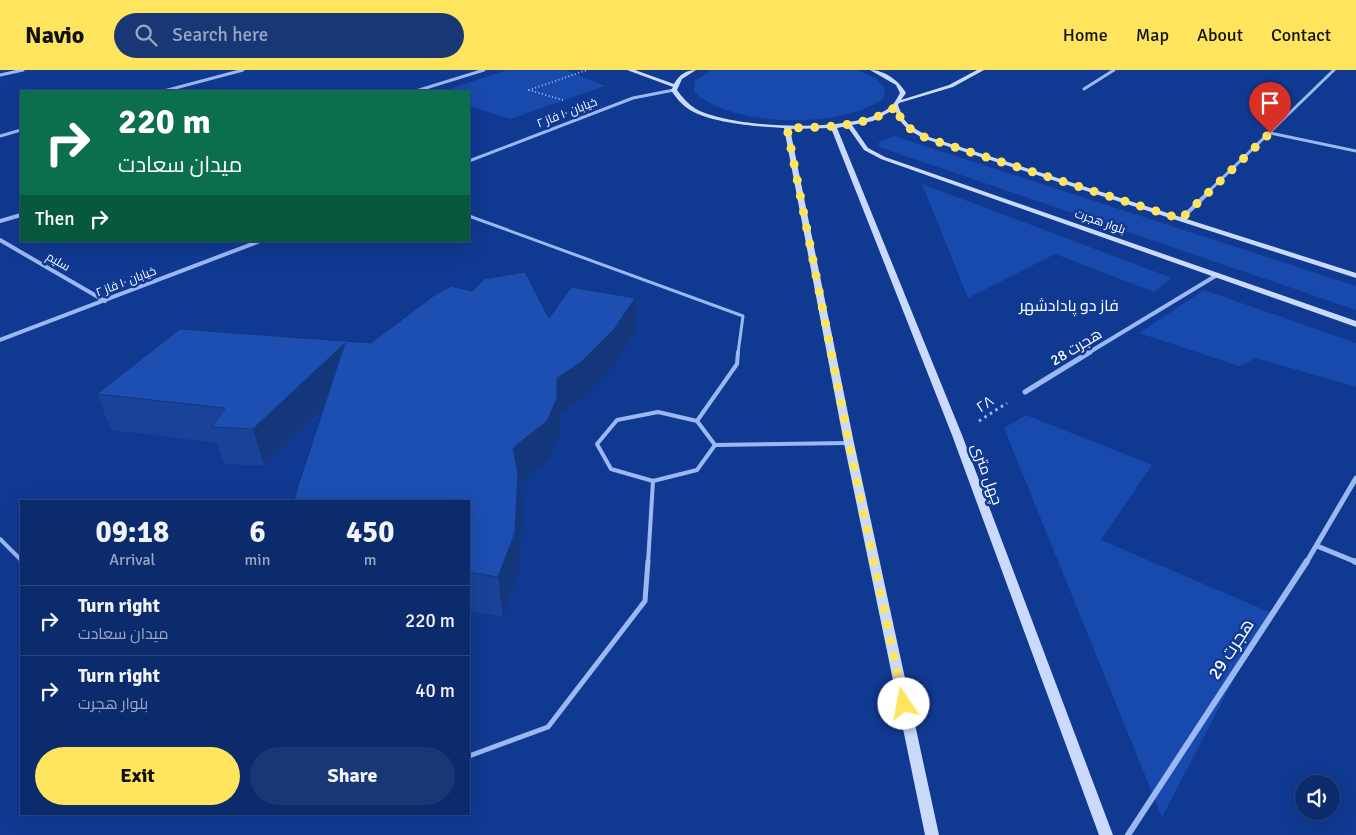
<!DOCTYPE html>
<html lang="en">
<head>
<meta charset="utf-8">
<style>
  :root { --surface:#0c2b6d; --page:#1a3775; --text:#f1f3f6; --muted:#9aa7c2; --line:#2c4780; --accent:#ffe45d }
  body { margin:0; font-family:Signika,Cairo,sans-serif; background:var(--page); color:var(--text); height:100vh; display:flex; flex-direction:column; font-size:19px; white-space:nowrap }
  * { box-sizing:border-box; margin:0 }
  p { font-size:16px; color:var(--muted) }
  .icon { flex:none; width:28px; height:28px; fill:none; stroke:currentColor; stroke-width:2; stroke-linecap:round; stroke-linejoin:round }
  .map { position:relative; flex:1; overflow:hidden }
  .details { position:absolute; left:20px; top:430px; width:450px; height:315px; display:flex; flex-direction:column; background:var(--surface); border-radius:0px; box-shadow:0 5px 20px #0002,0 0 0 1px var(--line) }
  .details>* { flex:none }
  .banner { position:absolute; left:20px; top:20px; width:450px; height:152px; border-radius:0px; box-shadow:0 5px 20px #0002,0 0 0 1px var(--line); background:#0b6e4f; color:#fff; overflow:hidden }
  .tools { position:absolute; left:1295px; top:705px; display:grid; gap:10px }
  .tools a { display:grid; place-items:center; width:45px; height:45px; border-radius:50%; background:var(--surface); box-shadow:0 5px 20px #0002,0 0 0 1px var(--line); font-size:25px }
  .pin { position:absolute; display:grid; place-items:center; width:42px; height:42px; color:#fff; margin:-51px -21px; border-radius:50% 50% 50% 0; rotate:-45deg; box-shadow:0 0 5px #0007 }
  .pin .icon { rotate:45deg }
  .me { position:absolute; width:55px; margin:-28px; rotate:348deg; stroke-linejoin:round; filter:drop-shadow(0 0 4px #0008) }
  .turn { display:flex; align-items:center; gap:18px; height:105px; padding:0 15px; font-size:22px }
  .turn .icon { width:65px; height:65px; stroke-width:2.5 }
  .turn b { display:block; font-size:35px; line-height:42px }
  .then { display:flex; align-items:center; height:48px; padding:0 15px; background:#0003; gap:10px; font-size:19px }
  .eta { display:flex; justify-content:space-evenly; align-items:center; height:85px; text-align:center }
  .eta b { font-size:30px; font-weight:800; line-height:35px }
  .primary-button { display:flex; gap:10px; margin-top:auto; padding:10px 15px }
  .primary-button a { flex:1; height:58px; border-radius:30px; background:var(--accent); color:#111; font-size:20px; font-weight:800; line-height:58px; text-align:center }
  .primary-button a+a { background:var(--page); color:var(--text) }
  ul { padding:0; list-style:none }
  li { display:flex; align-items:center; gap:15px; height:70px; padding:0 15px; border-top:1px solid var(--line) }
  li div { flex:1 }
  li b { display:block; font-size:19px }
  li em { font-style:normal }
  header { display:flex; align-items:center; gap:30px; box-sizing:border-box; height:70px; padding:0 25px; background:var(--accent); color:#111 }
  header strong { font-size:24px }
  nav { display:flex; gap:28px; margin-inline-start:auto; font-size:18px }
  .search { width:350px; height:45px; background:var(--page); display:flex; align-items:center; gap:12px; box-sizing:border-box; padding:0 18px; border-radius:28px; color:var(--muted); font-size:19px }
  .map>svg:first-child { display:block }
  .green { fill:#1849ac }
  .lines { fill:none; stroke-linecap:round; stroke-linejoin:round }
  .path-far1 { stroke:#9bb8f3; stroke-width:2; stroke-dasharray:1 2.5; stroke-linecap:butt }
  .path { stroke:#9bb8f3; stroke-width:3; stroke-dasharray:2.5 4; stroke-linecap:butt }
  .service-far2 { stroke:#9bb8f3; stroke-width:3 }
  .service-far1 { stroke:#9bb8f3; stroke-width:4 }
  .service { stroke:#9bb8f3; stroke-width:5 }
  .minor-far3 { stroke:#9bb8f3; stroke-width:3 }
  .minor-far2 { stroke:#9bb8f3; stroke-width:4 }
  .minor-far1 { stroke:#9bb8f3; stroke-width:5 }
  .minor { stroke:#9bb8f3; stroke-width:6 }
  .secondary { fill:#cadafd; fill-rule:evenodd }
  .wall { fill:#194398 }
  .shaded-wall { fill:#14377c }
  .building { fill:#1d4eb1; stroke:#14377c }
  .route { stroke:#ffe45d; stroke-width:9; stroke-dasharray:0 16.2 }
  .labels { text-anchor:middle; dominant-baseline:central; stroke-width:5; stroke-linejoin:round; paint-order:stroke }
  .far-street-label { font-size:12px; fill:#fff; stroke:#103991 }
  .street-label { font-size:15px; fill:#fff; stroke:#103991 }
  .neighbourhood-label { font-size:16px; fill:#fff; stroke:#103991 }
  .near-street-label { font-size:18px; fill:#fff; stroke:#103991 }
</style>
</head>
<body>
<header>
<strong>Navio</strong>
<div class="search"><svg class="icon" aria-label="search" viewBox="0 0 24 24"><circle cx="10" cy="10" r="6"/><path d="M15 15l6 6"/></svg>Search here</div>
<nav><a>Home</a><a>Map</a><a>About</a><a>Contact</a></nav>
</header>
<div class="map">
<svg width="1356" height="765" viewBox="0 0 1356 765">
  <rect width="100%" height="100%" fill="#103991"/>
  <g class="green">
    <polygon points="507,0 566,0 605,16 510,49 469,36 469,21 443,21"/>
    <path d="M712 0H857L877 9 885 19 883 29C840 59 733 58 694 22L695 11Z"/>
    <polygon points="894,66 1356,216 1356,240 879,77 879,72"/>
    <polygon points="922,114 1172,208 1154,222 1055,184 968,228"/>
    <polygon points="1204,220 1356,273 1356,317 1256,288 1239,296 1139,263"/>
    <polygon points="1026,345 1152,395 1101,470 1269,542 1162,747 1004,358"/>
  </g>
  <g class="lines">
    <polyline class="path-far1" points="563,30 529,20 587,0"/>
    <polyline class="path" points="979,351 1007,333"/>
    <polyline class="service-far2" points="469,146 743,246 738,283"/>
    <g class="service-far1">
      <polygon points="658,342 697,351 715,375 697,400 653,411 611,399 597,374 617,350"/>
      <polyline points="697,351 737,294 738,282"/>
      <polyline points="715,375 847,373"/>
      <polyline points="0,469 21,490"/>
      <polyline points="648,493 653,411"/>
    </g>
    <polyline class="service" points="469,686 548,657 645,531 648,491"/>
    <g class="minor-far3">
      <polyline points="0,5 23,0"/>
      <polyline points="1084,19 1114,0"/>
      <polyline points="164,21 243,0"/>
      <polyline points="416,21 484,0"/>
      <polyline points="1270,63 1356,81"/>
      <polyline points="0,66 21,60"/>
      <polyline points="469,91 633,28 674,20"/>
      <polyline points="1207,123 1334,0"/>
    </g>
    <g class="minor-far2">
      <polyline points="1181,149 1209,122"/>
      <polyline points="0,151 21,145"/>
      <polyline points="0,170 105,231"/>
      <polyline points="0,270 260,171"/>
      <polyline points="1088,283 1217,205"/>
    </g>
    <g class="minor-far1">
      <polyline points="1025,322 1090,282"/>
      <polyline points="1317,476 1356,492"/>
      <polyline points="1306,493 1356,408"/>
    </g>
    <g class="minor">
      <polyline points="1354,491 1356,492"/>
      <polyline points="1128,765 1307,491"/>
    </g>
    <path class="secondary" d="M627 0H635L674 14C679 5 686 0 696 0L682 9 677 20C682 27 688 34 696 39 733 59 855 64 889 38 894 35 897 28 900 23L896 15 870 0C885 0 899 11 906 23L901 30 949 15 977 0H984L953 17 899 33 898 35 903 48 909 55 929 67 1356 203V208L925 69C911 62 899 55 895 39L873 51 852 55 868 78 885 87 1356 251V257L881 89 864 80 847 56 837 58 962 365 1113 765H1099L952 365 831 58 790 59 854 373 939 765H925L844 373 784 58C759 57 711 53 690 40 682 35 676 28 671 20L673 17Z"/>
  </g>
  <polygon class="wall" points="549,248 636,261 616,293 583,328 560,344 560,364 550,388 520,413 523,441 519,502 503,547 469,541 469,431 324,336 264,396 224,394 217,373 111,360 97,324 371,273"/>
  <g class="shaded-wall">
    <polygon points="635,228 636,261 616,293 583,328 560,344 560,364 550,388 520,413 523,441 519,502 503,547 498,507 513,378 557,308"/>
    <polygon points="345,273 353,308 264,396 253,359"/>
  </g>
  <polygon class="building" points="525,202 549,248 571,217 635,228 615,258 581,292 557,308 557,328 547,351 513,378 518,403 515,463 498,507 469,502 469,431 294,431 296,422 345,273 253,359 212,357 225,338 97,324 180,259 371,273 436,224 451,216 472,221 484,209"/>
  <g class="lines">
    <path class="route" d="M904 634 849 373 787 58C824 57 866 58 897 36 900 55 910 59 926 68L1181 149 1270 63"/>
  </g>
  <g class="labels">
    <g class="far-street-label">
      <text transform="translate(567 43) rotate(-21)">خیابان ۱۰ فاز ۲</text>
      <text transform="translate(1100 152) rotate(19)">بلوار هجرت</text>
      <text transform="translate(58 192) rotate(30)">سلیم</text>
      <text transform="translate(126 212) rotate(-21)">خیابان ۱۰ فاز ۲</text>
    </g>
    <g class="street-label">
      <text transform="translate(1076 277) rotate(-31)">هجرت 28</text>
      <text transform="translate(985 334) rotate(-33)">۲۸</text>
      <text transform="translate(987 404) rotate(70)">چهل متری</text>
    </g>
    <g class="neighbourhood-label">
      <text x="1069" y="236">فاز دو پادادشهر</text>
    </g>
    <g class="near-street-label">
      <text transform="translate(1231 579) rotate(-57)">هجرت 29</text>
    </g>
  </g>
</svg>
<div class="tools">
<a><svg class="icon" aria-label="sound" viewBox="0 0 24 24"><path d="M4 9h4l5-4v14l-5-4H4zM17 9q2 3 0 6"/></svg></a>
</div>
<div class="pin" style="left:1270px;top:63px;background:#d93025"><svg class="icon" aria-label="arrive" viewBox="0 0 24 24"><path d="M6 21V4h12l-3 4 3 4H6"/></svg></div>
<svg class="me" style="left:904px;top:634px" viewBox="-20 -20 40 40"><circle r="19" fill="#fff"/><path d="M0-13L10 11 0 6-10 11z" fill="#ffe45d"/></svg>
<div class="banner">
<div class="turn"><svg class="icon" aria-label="right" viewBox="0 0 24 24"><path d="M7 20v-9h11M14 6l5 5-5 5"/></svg><div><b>220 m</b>میدان سعادت</div></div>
<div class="then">Then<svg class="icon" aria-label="right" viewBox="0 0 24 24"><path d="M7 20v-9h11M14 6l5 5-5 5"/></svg></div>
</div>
<section class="details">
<div class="eta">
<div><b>09:18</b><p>Arrival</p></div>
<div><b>6</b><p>min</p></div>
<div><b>450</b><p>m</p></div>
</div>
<ul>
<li><svg class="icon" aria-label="right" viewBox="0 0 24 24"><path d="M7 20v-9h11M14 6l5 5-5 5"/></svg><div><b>Turn right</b><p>میدان سعادت</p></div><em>220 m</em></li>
<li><svg class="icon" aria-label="right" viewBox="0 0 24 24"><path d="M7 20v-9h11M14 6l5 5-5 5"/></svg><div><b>Turn right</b><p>بلوار هجرت</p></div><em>40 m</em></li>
</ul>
<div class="primary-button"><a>Exit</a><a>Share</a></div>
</section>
</div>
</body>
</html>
